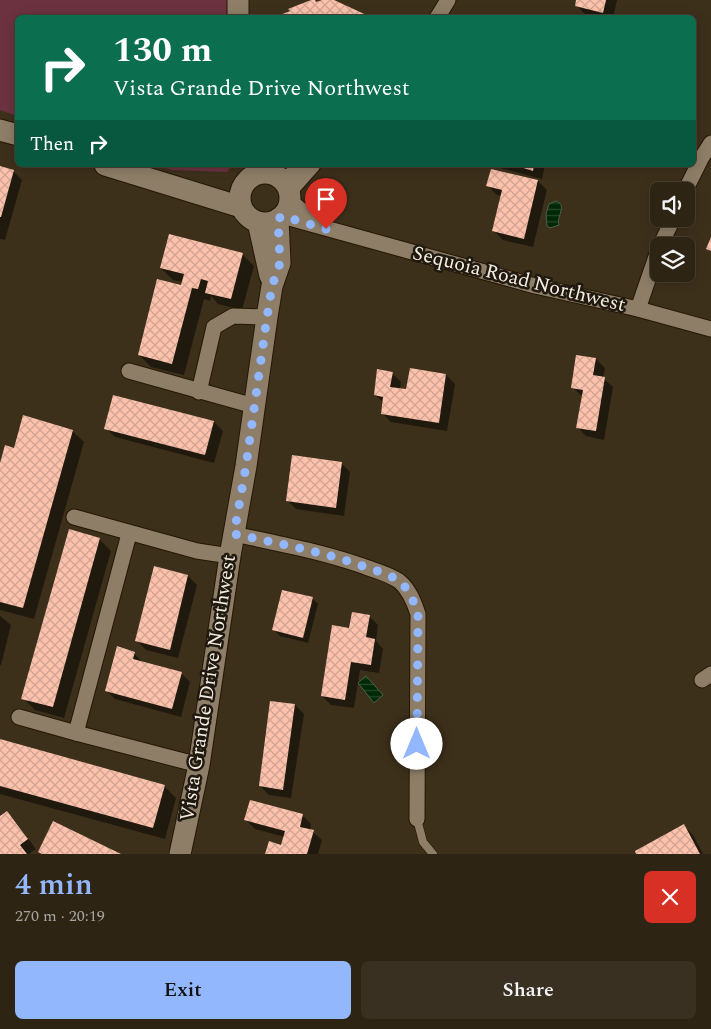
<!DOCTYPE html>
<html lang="en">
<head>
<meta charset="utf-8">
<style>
  :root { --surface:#2e2414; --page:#3a3022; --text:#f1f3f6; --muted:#a7a4a0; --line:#494134; --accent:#93b7fd }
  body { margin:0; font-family:Spectral,serif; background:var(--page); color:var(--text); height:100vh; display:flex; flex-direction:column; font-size:19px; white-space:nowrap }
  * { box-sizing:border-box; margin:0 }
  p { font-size:16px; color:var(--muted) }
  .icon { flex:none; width:28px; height:28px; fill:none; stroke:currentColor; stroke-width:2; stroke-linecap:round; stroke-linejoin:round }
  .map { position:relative; height:854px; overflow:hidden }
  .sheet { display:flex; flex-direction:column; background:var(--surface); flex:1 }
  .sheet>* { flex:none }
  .top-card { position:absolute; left:15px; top:15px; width:681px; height:152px; border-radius:8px; box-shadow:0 2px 12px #0003,0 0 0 1px var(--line); background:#0b6e4f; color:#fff; overflow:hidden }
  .controls { position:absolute; left:650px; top:182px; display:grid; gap:10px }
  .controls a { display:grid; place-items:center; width:45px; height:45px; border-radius:8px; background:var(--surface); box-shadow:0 2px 12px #0003,0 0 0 1px var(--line); font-size:25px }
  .pin { position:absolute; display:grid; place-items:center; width:42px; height:42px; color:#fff; margin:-51px -21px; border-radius:50% 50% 50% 0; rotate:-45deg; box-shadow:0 0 5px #0007 }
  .pin .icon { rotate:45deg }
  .me { position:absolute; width:55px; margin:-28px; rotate:0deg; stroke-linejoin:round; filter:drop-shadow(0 0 4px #0008) }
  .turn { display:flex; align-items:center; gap:18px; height:105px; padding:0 15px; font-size:22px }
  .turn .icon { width:65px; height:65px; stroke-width:2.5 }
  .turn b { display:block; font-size:35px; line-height:42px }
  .then { display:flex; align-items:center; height:48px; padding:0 15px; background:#0003; gap:10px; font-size:19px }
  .round { display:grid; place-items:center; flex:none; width:52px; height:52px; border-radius:8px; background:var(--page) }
  .head { display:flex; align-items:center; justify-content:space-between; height:85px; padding:0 15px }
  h1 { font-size:30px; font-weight:600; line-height:38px; color:var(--accent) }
  .cta { display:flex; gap:10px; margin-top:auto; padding:10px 15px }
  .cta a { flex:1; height:58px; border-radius:8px; background:var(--accent); color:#111; font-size:20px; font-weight:600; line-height:58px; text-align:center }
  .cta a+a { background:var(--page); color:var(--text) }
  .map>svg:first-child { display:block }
  .park { fill:#6c3240 }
  .water { fill:url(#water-rules); stroke:#4a6347 }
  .shadow { fill:#0007 }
  .building { fill:url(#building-cross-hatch) }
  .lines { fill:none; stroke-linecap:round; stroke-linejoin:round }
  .lane-casing { stroke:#241704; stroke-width:9 }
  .street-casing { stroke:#241704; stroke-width:17 }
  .secondary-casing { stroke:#241704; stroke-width:23 }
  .lane { stroke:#8e7e68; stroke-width:8 }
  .street { stroke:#8e7e68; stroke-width:15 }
  .secondary { stroke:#8e7e68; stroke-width:21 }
  .route { stroke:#93b7fd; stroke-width:9; stroke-dasharray:0 16.2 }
  .labels { text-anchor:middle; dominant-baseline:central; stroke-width:5; stroke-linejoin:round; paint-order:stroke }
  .street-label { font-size:20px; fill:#f6ede0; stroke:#1f1910 }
</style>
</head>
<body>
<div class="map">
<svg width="711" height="854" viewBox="0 0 711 854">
  <defs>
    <pattern id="water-rules" width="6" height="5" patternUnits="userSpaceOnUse" patternTransform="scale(1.25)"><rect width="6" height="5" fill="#002806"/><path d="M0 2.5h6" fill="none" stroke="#26482a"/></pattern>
    <pattern id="building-cross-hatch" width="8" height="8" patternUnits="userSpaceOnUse" patternTransform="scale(1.25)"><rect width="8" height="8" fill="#fcc2ac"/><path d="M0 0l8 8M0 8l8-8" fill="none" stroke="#d0a392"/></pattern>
  </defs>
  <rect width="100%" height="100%" fill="#3d301b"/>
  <g class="park">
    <polygon points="0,0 228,0 228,17 18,18 17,116 0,110"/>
    <polygon points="158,165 232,165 227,172 172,170"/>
  </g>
  <g class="water">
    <path d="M556 201C568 206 556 216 559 225L550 228 547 226 546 214 549 204Z"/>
    <polygon points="366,676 383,695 374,703 358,683"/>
  </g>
  <g class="shadow">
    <polygon points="577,0 617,0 613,18 598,18 585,14 576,5"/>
    <polygon points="489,165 545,165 542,179"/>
    <polygon points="0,167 13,171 22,180 5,240 0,239"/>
    <polygon points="538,181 547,190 533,247 503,240 494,231 502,196 497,195 488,186"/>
    <polygon points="242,254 254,266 242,310 218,304 211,296 210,301 204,299 184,375 151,367 139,355 182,287 183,282 173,280 161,268"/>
    <polygon points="577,356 596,359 605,368 603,378 613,387 604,440 586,436 577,427 583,397 572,387"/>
    <polygon points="392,373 401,382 400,389 407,391 446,375 455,384 447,431 391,422 382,413 384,403 375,395"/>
    <polygon points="214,422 223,431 214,463 115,437 106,428"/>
    <polygon points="72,431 84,442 34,619 0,610 0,468 15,449"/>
    <polygon points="341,463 350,472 344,516 296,509 287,500"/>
    <polygon points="99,539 111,551 64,718 35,710 23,698"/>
    <polygon points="188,576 197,585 178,658 146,650 137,641"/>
    <polygon points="312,598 318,604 308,643 280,636 274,630"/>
    <polygon points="0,616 11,625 1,665 0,665"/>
    <polygon points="369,616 378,625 376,641 383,649 379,673 360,670 354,708 331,705 322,696"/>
    <polygon points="134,653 143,663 181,673 190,682 181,717 115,699 106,690"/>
    <polygon points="271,702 295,705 304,714 291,798 269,795 260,786"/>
    <polygon points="0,740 164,786 176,798 165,839 0,794"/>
    <polygon points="7,813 16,822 36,849 29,854 0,854 0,818"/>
    <polygon points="302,815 311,824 310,831 313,832 322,840 318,854 266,854 282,847 285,837 255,829 246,820"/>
    <polygon points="684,826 693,835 703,854 638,854"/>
  </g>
  <g class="building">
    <polygon points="311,0 315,0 316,2 322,0 334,0 373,18 272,18 290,11 288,9"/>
    <polygon points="576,0 606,0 603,13 575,6"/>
    <polygon points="514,165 534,165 533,171"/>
    <polygon points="0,166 14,170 1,217 0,217"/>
    <polygon points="491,169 538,180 524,239 492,231 502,190 486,186"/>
    <polygon points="169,234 243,253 231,299 205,293 208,281 201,279 198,289 192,288 172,364 138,355 157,279 181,285 184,274 160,268"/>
    <polygon points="711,237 711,251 706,249"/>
    <polygon points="576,355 596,358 593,375 605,377 596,431 576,428 583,390 571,388"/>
    <polygon points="410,368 446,374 439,423 381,414 383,397 374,395 377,369 393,372 390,387 406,389"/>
    <polygon points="113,395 214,421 205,455 104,429"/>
    <polygon points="23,415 73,430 23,608 0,602 0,463 5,445 14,448"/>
    <polygon points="292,455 342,462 336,508 286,501"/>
    <polygon points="69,529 100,538 53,707 21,699"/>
    <polygon points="154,566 188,575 170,650 135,641"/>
    <polygon points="282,590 313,597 303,638 272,630"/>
    <polygon points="352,612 370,615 366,637 375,639 371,665 351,662 345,700 321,696 332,625 349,628"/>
    <polygon points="117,646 135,652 133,659 182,672 172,709 105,691"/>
    <polygon points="270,701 295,704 283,790 259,786"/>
    <polygon points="0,739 165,785 153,828 0,786"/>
    <polygon points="250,800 303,814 300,827 314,830 307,854 265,854 269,841 281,845 285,831 244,820"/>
    <polygon points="7,811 28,839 20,845 27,854 0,854 0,816"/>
    <polygon points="53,821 121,854 42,854 38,852"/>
    <polygon points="684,824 700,854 636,854 635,851"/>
  </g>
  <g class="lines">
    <defs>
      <polyline id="lane" points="417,819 423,842 433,854"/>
      <g id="street">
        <polyline points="437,18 448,0"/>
        <polyline points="281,180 306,167"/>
        <polyline points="685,191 702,157 711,143"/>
        <polyline points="289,192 313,165"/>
        <polyline points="289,200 319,224"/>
        <polyline points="282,216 535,286 638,309 711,329"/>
        <polyline points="660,246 673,219"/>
        <polyline points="638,309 659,248"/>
        <polyline points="129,371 254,406"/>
        <polyline points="199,392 214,327 233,316 267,317"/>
        <polyline points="74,517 197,551 230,556"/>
        <path d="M234 534C276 543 319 551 360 565 373 570 387 573 399 581 409 589 414 602 418 614L417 819"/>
        <polyline points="702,680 711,674"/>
        <polyline points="19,717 76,733 199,765"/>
        <polyline points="76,733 129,534"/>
      </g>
      <g id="secondary">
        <polyline points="238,18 238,0"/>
        <polyline points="0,130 18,135"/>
        <polyline points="105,165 241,207"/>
        <circle cx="265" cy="198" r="25"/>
        <polyline points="258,222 270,276"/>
        <polyline points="180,854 199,765 230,556 246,466 267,317 272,286 280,263 278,219"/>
      </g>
    </defs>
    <use href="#lane" class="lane-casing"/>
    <use href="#street" class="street-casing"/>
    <use href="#secondary" class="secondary-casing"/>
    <use href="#lane" class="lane"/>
    <use href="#street" class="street"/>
    <use href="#secondary" class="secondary"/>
  </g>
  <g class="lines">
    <path class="route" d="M326 229 282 216 278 219 280 263 272 286 267 317 246 466 234 534C276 543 319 551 360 565 373 570 387 573 399 581 409 589 414 602 418 614L417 744"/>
  </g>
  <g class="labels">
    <g class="street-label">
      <text transform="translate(519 279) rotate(14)">Sequoia Road Northwest</text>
      <text transform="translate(208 688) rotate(-81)">Vista Grande Drive Northwest</text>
    </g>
  </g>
</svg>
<div class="controls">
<a><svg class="icon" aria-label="sound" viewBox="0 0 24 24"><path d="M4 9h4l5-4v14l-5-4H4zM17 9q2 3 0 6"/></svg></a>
<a><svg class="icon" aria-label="layers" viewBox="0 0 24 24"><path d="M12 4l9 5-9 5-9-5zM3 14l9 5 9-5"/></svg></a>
</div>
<div class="pin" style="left:326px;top:229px;background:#d93025"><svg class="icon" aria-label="arrive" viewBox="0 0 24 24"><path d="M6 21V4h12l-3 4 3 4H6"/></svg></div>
<svg class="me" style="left:417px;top:744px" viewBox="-20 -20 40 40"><circle r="19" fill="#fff"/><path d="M0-13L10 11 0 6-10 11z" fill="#93b7fd"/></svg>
<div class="top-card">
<div class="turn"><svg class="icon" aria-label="right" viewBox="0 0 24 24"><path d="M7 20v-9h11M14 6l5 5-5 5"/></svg><div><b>130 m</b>Vista Grande Drive Northwest</div></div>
<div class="then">Then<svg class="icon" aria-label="right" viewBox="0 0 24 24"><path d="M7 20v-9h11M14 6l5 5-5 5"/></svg></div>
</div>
</div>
<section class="sheet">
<div class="head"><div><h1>4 min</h1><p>270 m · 20:19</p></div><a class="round" style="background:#d93025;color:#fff"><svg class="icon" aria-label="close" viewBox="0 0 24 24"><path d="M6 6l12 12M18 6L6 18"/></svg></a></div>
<div class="cta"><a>Exit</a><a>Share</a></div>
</section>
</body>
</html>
